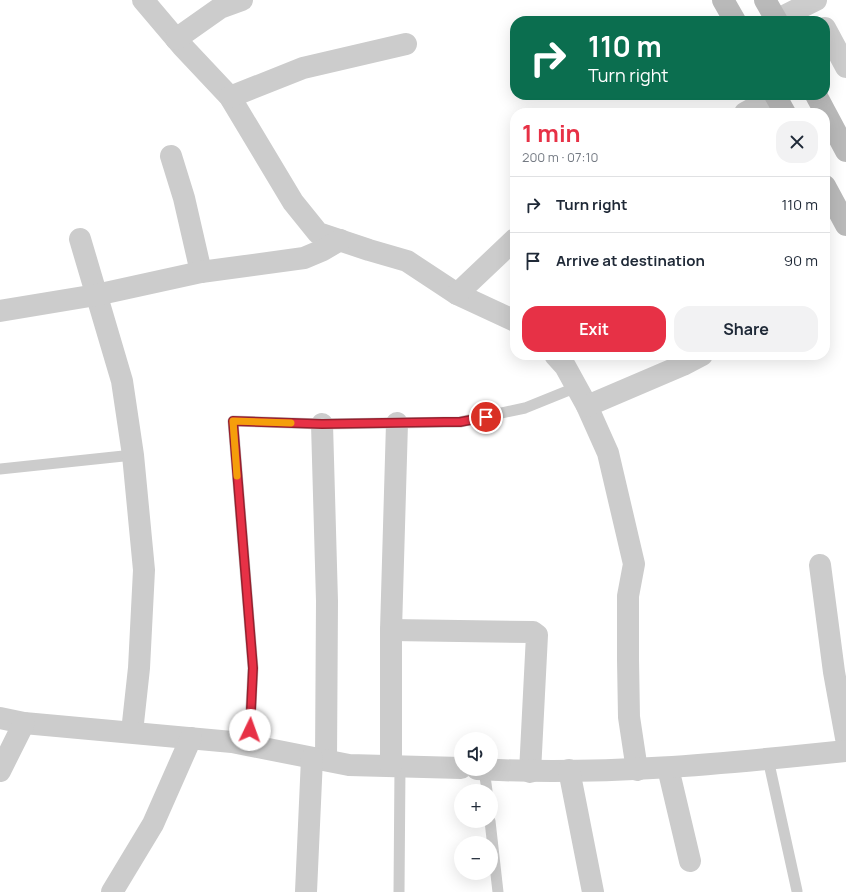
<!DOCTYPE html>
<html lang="en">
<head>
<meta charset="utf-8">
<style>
  :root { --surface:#fff; --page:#f2f2f3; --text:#1f2937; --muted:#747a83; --line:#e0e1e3; --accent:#e73146 }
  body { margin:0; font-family:Manrope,sans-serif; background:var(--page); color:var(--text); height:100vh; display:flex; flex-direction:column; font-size:15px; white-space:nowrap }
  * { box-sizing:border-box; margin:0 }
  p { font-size:13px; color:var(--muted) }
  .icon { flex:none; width:22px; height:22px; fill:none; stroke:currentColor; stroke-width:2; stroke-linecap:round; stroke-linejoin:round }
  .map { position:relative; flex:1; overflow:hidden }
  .sheet { position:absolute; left:510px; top:108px; width:320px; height:252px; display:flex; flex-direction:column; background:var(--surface); border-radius:16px; box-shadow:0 4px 16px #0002 }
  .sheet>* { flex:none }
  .hud { position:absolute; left:510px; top:16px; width:320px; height:84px; border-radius:16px; box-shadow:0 4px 16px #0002; background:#0b6e4f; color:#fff; overflow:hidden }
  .controls { position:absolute; left:454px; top:732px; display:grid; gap:8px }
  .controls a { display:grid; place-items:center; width:44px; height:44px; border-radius:50%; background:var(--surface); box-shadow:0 4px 16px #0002; font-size:20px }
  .pin { position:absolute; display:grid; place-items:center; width:34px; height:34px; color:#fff; margin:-17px; border:2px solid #fff; border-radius:50%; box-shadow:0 1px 4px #0007 }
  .me { position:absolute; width:44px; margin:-22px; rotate:3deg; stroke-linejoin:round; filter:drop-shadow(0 0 3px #0008) }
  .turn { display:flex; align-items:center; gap:14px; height:84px; padding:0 12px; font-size:18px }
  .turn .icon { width:52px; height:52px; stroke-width:2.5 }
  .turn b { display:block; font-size:28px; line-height:34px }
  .round { display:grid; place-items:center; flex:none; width:42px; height:42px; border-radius:16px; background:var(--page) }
  .head { display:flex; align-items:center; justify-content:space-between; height:68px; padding:0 12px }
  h1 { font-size:24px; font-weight:700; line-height:30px; color:var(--accent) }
  .cta { display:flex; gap:8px; margin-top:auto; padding:8px 12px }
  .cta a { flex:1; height:46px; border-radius:16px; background:var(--accent); color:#fff; font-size:16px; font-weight:700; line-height:46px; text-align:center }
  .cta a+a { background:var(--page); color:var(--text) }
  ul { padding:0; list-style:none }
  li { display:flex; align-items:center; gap:12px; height:56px; padding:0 12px; border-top:1px solid var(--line) }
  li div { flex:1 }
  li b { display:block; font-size:15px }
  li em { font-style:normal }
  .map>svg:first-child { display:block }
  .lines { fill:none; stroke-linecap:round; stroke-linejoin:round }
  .service { stroke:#ccc; stroke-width:11 }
  .minor { stroke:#ccc; stroke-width:22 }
  .secondary { stroke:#b9b9b9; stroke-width:22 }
  .route-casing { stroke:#96202e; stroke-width:10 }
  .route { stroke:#e73146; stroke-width:7 }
  .slow { stroke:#f59e0b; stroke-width:7 }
</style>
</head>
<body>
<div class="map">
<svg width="846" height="892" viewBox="0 0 846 892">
  <rect width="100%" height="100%" fill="#fff"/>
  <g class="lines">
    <g class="service">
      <polyline points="0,469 133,455"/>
      <polyline points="249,745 253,668 233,421 322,424 460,422 525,408 577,387"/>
      <polyline points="768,759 797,891"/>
      <polyline points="484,769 487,791"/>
      <polyline points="490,821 498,892"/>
      <polyline points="399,892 400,766"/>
    </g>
    <g class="minor">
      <polyline points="143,0 182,46 230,97 293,202 318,233 369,250 407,261 457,294 515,321"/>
      <polyline points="776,20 816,0"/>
      <polyline points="825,28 846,67"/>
      <polyline points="176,39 220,8 242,0"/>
      <polyline points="230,97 303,68 406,44"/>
      <polyline points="745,113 776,96"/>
      <polyline points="171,156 184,198 201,272"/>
      <polyline points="80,239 122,381 133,455 144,570 139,668 132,732"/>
      <polyline points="457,294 515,239"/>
      <polyline points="0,311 96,295 201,272 304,258 323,250 340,240"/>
      <polyline points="555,355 565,366 587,406 608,453 634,564 628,596 628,660 629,717 637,770"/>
      <polyline points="587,406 683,365 702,355"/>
      <polyline points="322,424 327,601 326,760"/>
      <polyline points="820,565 834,672 846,738"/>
      <polyline points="391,630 533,632 537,635 530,772"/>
      <polyline points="0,718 24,723 232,742 349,765 461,768"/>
      <polyline points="391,766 391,630 397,423"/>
      <polyline points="668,768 690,861"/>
      <path d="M477 769C602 776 722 764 846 751"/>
      <polyline points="569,770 593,892"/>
      <polyline points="0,771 24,723"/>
      <polyline points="112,892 153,824 191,738"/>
      <polyline points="306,892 312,758"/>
    </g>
    <g class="secondary">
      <polyline points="723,0 735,21"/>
      <polyline points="765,0 777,21"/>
      <polyline points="775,95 785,113"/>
      <polyline points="816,95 846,151"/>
      <polyline points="825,186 846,225"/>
    </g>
  </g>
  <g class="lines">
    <defs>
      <polyline id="route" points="250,730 253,668 233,421 322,424 444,422 460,422 486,417"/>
    </defs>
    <use href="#route" class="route-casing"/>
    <use href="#route" class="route"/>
    <polyline class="slow" points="237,476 233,421 291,423"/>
  </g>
</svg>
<div class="controls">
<a><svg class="icon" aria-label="sound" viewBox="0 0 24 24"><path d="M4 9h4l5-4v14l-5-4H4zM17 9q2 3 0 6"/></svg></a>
<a>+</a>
<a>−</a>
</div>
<div class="pin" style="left:486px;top:417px;background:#d93025"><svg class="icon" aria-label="arrive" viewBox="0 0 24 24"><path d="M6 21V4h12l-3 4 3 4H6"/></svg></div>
<svg class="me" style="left:250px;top:730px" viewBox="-20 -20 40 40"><circle r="19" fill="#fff"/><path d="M0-13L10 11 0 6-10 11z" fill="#e73146"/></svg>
<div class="hud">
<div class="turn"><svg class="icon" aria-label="right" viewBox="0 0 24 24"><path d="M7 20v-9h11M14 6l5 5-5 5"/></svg><div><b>110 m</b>Turn right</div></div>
</div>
<section class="sheet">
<div class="head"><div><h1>1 min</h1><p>200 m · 07:10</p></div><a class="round"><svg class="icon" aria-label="close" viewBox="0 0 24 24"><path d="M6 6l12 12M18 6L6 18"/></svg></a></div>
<ul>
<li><svg class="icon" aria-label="right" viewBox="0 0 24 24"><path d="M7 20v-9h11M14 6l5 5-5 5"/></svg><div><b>Turn right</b></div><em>110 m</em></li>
<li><svg class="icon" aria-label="arrive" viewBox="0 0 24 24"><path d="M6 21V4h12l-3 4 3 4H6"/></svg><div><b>Arrive at destination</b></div><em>90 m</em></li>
</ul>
<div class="cta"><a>Exit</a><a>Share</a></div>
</section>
</div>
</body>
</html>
